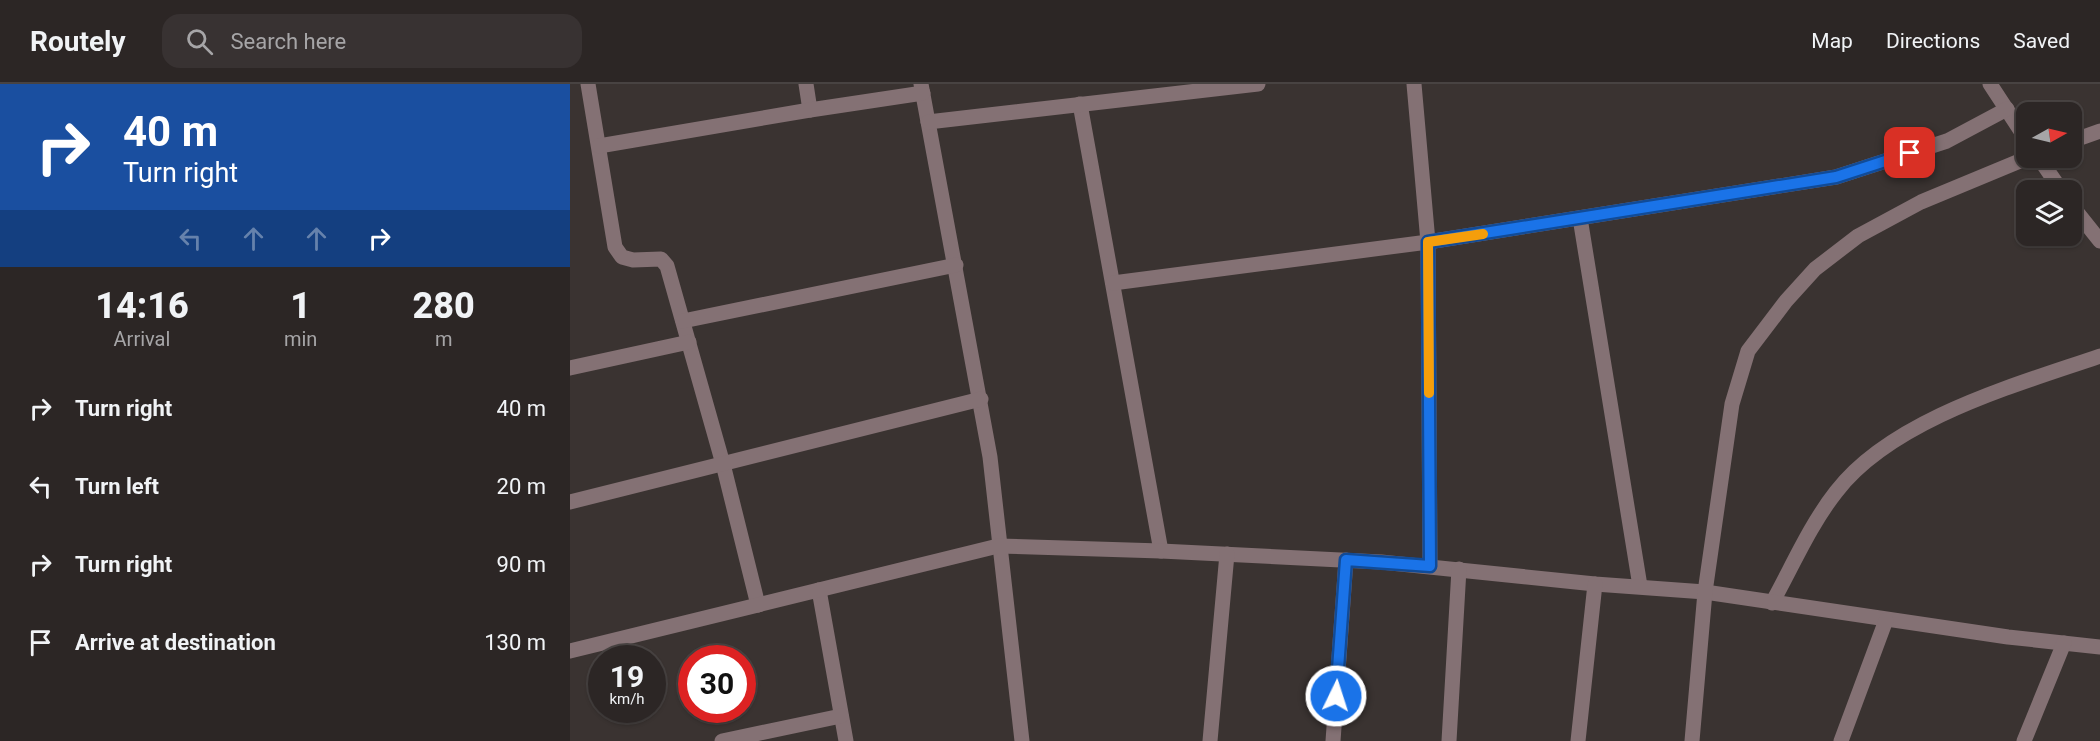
<!DOCTYPE html>
<html lang="en">
<head>
<meta charset="utf-8">
<style>
  :root { --surface:#2c2625; --page:#383232; --text:#f1f3f6; --muted:#a6a5a7; --line:#484342 }
  body { margin:0; font-family:Roboto,sans-serif; background:var(--page); color:var(--text); height:100vh; display:flex; flex-direction:column; font-size:22px; white-space:nowrap }
  * { box-sizing:border-box; margin:0 }
  p { font-size:20px; color:var(--muted) }
  .icon { flex:none; width:33px; height:33px; fill:none; stroke:currentColor; stroke-width:2; stroke-linecap:round; stroke-linejoin:round }
  .map { position:relative; flex:1; overflow:hidden }
  .drawer { display:flex; flex-direction:column; background:var(--surface); width:570px }
  .drawer>* { flex:none }
  .guide { background:#1a4fa0; color:#fff; overflow:hidden }
  .needle { width:39px; rotate:82deg }
  .buttons { position:absolute; left:1446px; top:18px; display:grid; gap:12px }
  .buttons a { display:grid; place-items:center; width:66px; height:66px; border-radius:12px; background:var(--surface); box-shadow:0 2px 4px #0004,0 0 0 2px var(--line); font-size:30px }
  .speed { position:absolute; left:18px; top:561px; display:flex; gap:12px; font-size:30px; font-weight:700; text-align:center }
  .speed>* { display:grid; place-content:center; width:78px; height:78px; border-radius:50%; background:var(--surface); box-shadow:0 2px 4px #0004,0 0 0 2px var(--line); line-height:1 }
  .speed small { font-size:15px; font-weight:400 }
  .speed .limit { border:9px solid #d22; background:#fff; color:#111 }
  .pin { position:absolute; display:grid; place-items:center; width:51px; height:51px; color:#fff; margin:-26px; border-radius:12px; box-shadow:0 3px 9px #0006 }
  .me { position:absolute; width:66px; margin:-33px; rotate:4deg; stroke-linejoin:round; filter:drop-shadow(0 0 4px #0008) }
  .turn { display:flex; align-items:center; gap:21px; height:126px; padding:0 24px; font-size:27px }
  .turn .icon { width:78px; height:78px; stroke-width:2.5 }
  .turn b { display:block; font-size:42px; line-height:51px }
  .lanes { display:flex; align-items:center; height:57px; padding:0 24px; background:#0003; justify-content:center; gap:30px; direction:ltr }
  .lanes .off { opacity:.35 }
  .eta { display:flex; justify-content:space-evenly; align-items:center; height:102px; text-align:center }
  .eta b { font-size:36px; font-weight:800; line-height:42px }
  ul { padding:0; list-style:none }
  li { display:flex; align-items:center; gap:18px; height:78px; padding:0 24px }
  li div { flex:1 }
  li b { display:block; font-size:22px }
  li em { font-style:normal }
  header { display:flex; align-items:center; gap:36px; box-sizing:border-box; height:84px; padding:0 30px; background:var(--surface); border-bottom:2px solid var(--line) }
  header strong { font-size:28px }
  nav { display:flex; gap:33px; margin-inline-start:auto; font-size:21px }
  .search { width:420px; height:54px; background:var(--page); display:flex; align-items:center; gap:15px; box-sizing:border-box; padding:0 21px; border-radius:18px; color:var(--muted); font-size:22px }
  main { display:flex; flex:1; min-height:0 }
  .map>svg:first-child { display:block }
  .lines { fill:none; stroke-linecap:round; stroke-linejoin:round }
  .minor { stroke:#847174; stroke-width:15 }
  .route-casing { stroke:#114b97; stroke-width:15 }
  .route { stroke:#1a73e8; stroke-width:10 }
  .slow { stroke:#f59e0b; stroke-width:10 }
</style>
</head>
<body>
<header>
<strong>Routely</strong>
<div class="search"><svg class="icon" aria-label="search" viewBox="0 0 24 24"><circle cx="10" cy="10" r="6"/><path d="M15 15l6 6"/></svg>Search here</div>
<nav><a>Map</a><a>Directions</a><a>Saved</a></nav>
</header>
<main>
<section class="drawer">
<div class="guide">
<div class="turn"><svg class="icon" aria-label="right" viewBox="0 0 24 24"><path d="M7 20v-9h11M14 6l5 5-5 5"/></svg><div><b>40 m</b>Turn right</div></div>
<div class="lanes"><svg class="icon off" aria-label="left" viewBox="0 0 24 24"><path d="M17 20v-9H6M10 6l-5 5 5 5"/></svg><svg class="icon off" aria-label="ahead" viewBox="0 0 24 24"><path d="M12 20V5M6 11l6-6 6 6"/></svg><svg class="icon off" aria-label="ahead" viewBox="0 0 24 24"><path d="M12 20V5M6 11l6-6 6 6"/></svg><svg class="icon" aria-label="right" viewBox="0 0 24 24"><path d="M7 20v-9h11M14 6l5 5-5 5"/></svg></div>
</div>
<div class="eta">
<div><b>14:16</b><p>Arrival</p></div>
<div><b>1</b><p>min</p></div>
<div><b>280</b><p>m</p></div>
</div>
<ul>
<li><svg class="icon" aria-label="right" viewBox="0 0 24 24"><path d="M7 20v-9h11M14 6l5 5-5 5"/></svg><div><b>Turn right</b></div><em>40 m</em></li>
<li><svg class="icon" aria-label="left" viewBox="0 0 24 24"><path d="M17 20v-9H6M10 6l-5 5 5 5"/></svg><div><b>Turn left</b></div><em>20 m</em></li>
<li><svg class="icon" aria-label="right" viewBox="0 0 24 24"><path d="M7 20v-9h11M14 6l5 5-5 5"/></svg><div><b>Turn right</b></div><em>90 m</em></li>
<li><svg class="icon" aria-label="arrive" viewBox="0 0 24 24"><path d="M6 21V4h12l-3 4 3 4H6"/></svg><div><b>Arrive at destination</b></div><em>130 m</em></li>
</ul>
</section>
<div class="map">
<svg width="1530" height="657" viewBox="0 0 1530 657">
  <rect width="100%" height="100%" fill="#3a3331"/>
  <g class="lines">
    <g class="minor">
      <polyline points="18,0 45,163 52,173 63,176 91,175 97,182 153,380 188,521"/>
      <polyline points="236,0 240,26"/>
      <polyline points="351,0 420,373 452,657"/>
      <polyline points="844,0 858,158 860,482"/>
      <polyline points="1420,0 1456,55"/>
      <polyline points="510,20 591,467"/>
      <polyline points="358,38 688,0"/>
      <polyline points="1502,57 1530,47"/>
      <polyline points="29,62 240,26 353,9"/>
      <polyline points="1469,74 1491,106"/>
      <polyline points="1502,122 1530,157"/>
      <polyline points="1010,134 1070,502"/>
      <polyline points="543,199 858,158 1266,93 1377,57 1437,25"/>
      <polyline points="113,237 386,181"/>
      <polyline points="0,284 119,258"/>
      <polyline points="0,418 411,315"/>
      <polyline points="249,506 276,657"/>
      <path d="M1202 519C1222 483 1240 441 1266 408 1322 335 1446 301 1530 272"/>
      <polyline points="0,567 428,462 591,467 811,478 1025,500 1135,508 1438,553 1530,563"/>
      <polyline points="152,657 271,632"/>
      <polyline points="640,657 657,470"/>
      <polyline points="763,657 776,476"/>
      <polyline points="879,657 889,485"/>
      <polyline points="1008,657 1025,500"/>
      <polyline points="1122,657 1135,508 1162,320 1178,267 1216,217 1245,185 1288,152 1351,118 1457,74"/>
      <polyline points="1271,657 1316,536"/>
      <polyline points="1454,657 1494,559"/>
    </g>
  </g>
  <g class="lines">
    <defs>
      <polyline id="route" points="766,612 776,476 860,482 858,158 1266,93 1340,69"/>
    </defs>
    <use href="#route" class="route-casing"/>
    <use href="#route" class="route"/>
    <polyline class="slow" points="859,309 858,158 913,150"/>
  </g>
</svg>
<div class="buttons">
<a><svg class="needle" viewBox="-14 -14 28 28"><path d="M0-13l5 13h-10z" fill="#e53935"/><path d="M0 13l5-13h-10z" fill="#a6a5a7"/></svg></a>
<a><svg class="icon" aria-label="layers" viewBox="0 0 24 24"><path d="M12 4l9 5-9 5-9-5zM3 14l9 5 9-5"/></svg></a>
</div>
<div class="speed"><div>19<small>km/h</small></div><div class="limit">30</div></div>
<div class="pin" style="left:1340px;top:69px;background:#d93025"><svg class="icon" aria-label="arrive" viewBox="0 0 24 24"><path d="M6 21V4h12l-3 4 3 4H6"/></svg></div>
<svg class="me" style="left:766px;top:612px" viewBox="-20 -20 40 40"><circle r="17" fill="#1a73e8" stroke="#fff" stroke-width="3"/><path d="M0-11L8 9 0 5-8 9z" fill="#fff"/></svg>
</div>
</main>
</body>
</html>
